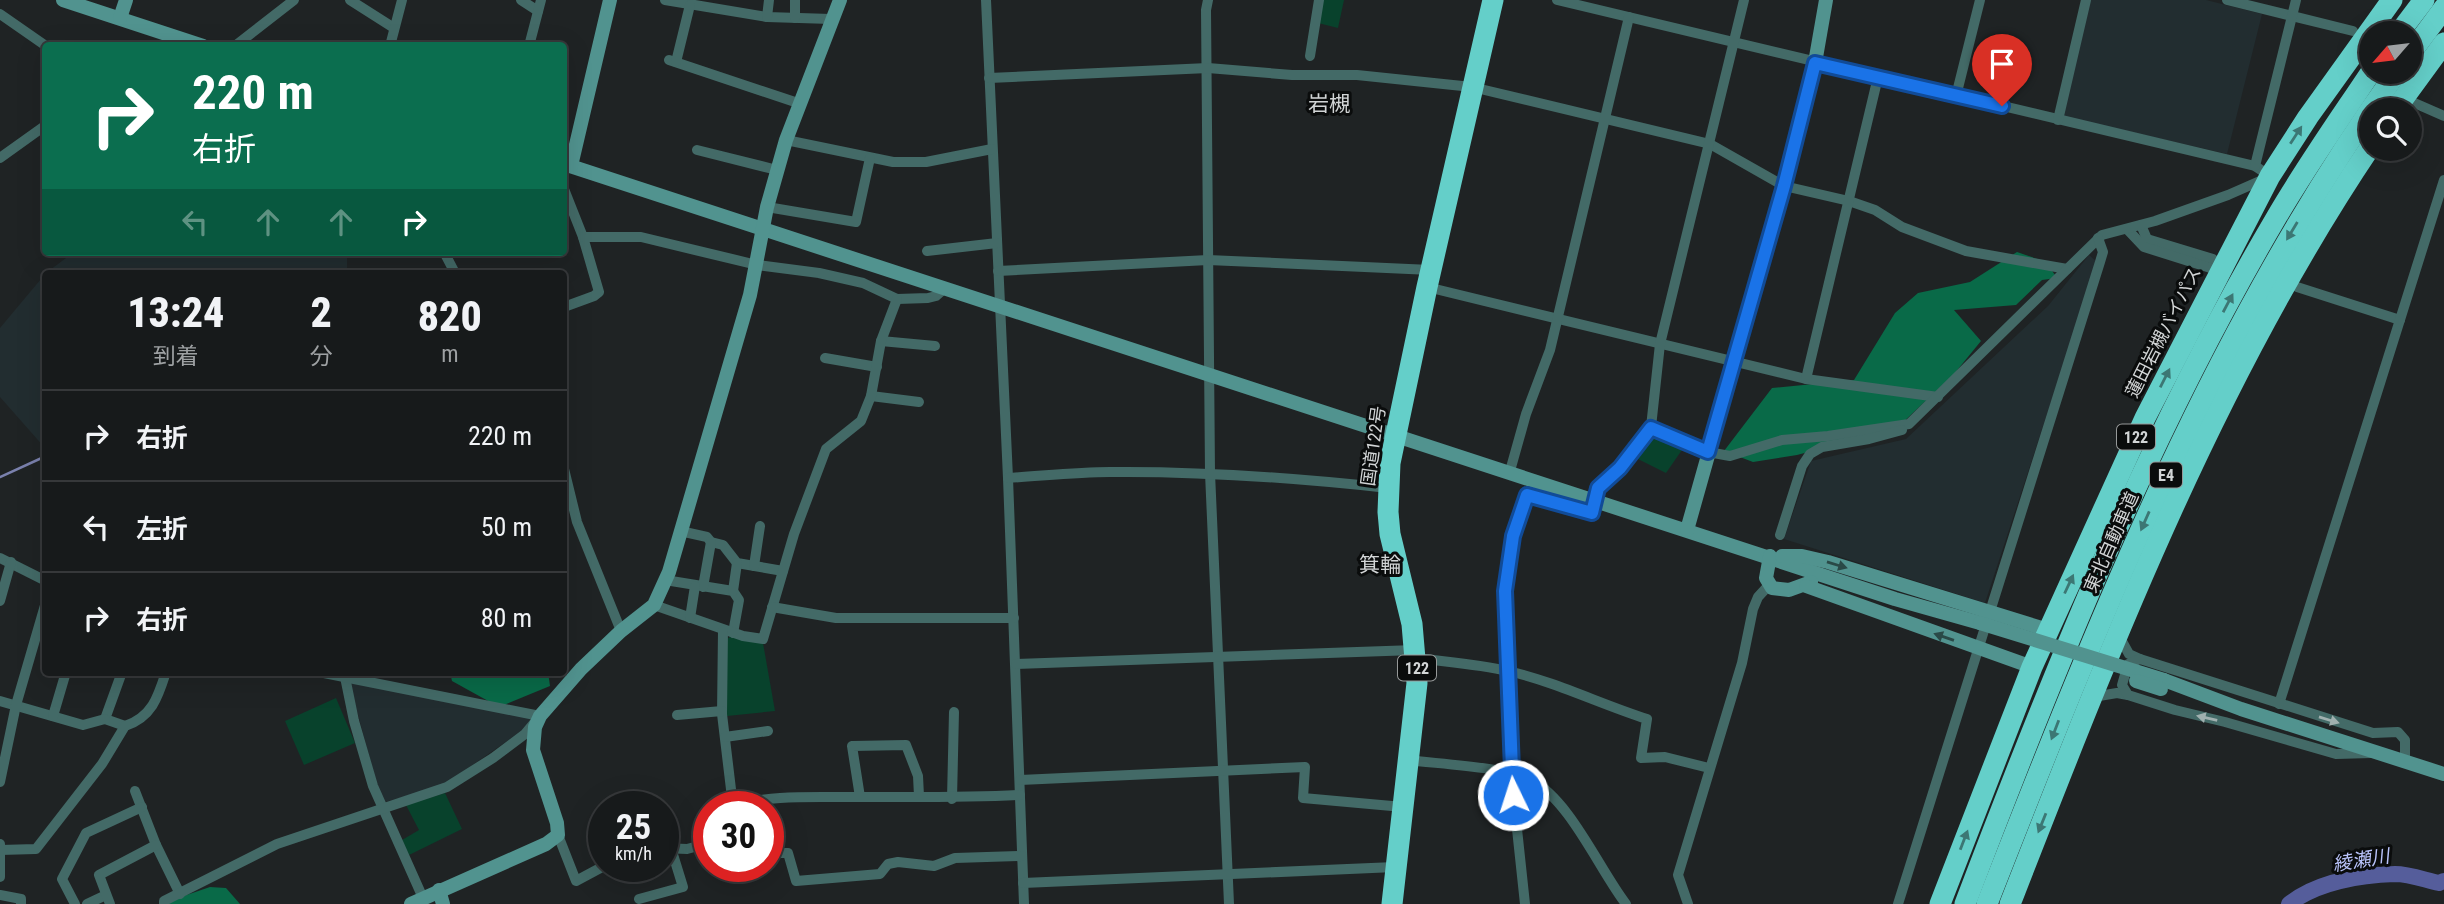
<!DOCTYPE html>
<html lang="ja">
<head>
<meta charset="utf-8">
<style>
  :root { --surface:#171a1b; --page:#202324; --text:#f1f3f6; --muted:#9ea1a3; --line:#36383a }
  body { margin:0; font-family:"Roboto Condensed","Noto Sans JP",sans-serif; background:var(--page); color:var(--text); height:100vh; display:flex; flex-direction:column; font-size:26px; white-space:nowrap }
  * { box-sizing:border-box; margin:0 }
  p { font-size:23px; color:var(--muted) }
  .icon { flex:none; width:38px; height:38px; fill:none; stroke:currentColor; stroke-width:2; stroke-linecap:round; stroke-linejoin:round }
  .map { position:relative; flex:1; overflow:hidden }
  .details { position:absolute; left:42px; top:270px; width:525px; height:406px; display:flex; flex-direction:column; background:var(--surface); border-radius:7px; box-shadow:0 7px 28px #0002,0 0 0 2px var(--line) }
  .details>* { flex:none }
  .top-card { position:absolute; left:42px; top:42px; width:525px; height:214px; border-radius:7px; box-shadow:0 7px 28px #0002,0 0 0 2px var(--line); background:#0b6e4f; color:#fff; overflow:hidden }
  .needle { width:46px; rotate:242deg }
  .tools { position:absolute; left:2359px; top:21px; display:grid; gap:14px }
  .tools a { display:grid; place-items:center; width:63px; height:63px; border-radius:50%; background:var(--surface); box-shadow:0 7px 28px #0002,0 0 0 2px var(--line); font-size:35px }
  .speed { position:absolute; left:588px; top:791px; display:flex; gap:14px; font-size:35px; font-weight:700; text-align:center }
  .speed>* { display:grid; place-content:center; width:91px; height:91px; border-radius:50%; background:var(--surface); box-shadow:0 7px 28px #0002,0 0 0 2px var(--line); line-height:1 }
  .speed small { font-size:18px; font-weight:400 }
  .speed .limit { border:10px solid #d22; background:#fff; color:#111 }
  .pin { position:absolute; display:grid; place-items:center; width:60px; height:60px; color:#fff; margin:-72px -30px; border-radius:50% 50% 50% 0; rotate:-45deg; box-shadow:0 0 7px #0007 }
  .pin .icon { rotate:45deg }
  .me { position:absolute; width:77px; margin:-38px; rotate:356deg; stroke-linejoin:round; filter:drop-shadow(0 0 5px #0008) }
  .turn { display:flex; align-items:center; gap:24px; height:147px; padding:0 35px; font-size:32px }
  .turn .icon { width:91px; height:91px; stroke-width:2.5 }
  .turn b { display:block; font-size:49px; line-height:60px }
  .lanes { display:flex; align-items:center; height:66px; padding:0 35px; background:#0003; justify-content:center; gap:35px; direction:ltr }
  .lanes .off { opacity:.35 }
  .eta { display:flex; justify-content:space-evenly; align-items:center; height:119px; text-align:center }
  .eta b { font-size:42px; font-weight:800; line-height:49px }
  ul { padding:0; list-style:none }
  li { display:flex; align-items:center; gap:21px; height:91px; padding:0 35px; border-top:2px solid var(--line) }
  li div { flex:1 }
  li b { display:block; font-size:26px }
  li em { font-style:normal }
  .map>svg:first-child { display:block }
  .built { fill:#222d30 }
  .green { fill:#08422c }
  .forest { fill:#096a48 }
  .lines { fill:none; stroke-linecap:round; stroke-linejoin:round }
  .stream { stroke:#7a81ad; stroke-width:2.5 }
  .river { stroke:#555d9b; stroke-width:16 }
  .street { stroke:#436a67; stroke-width:10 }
  .secondary { stroke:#51938f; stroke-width:14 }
  .highway { stroke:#64cfc9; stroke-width:21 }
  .secondary-bridge { stroke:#51938f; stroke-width:14 }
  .oneway { fill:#3c7774 }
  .oneway2 { fill:#2a4947 }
  .oneway3 { fill:#a0b0af }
  .route-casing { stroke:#114b97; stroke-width:18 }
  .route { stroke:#1a73e8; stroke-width:12 }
  .labels { text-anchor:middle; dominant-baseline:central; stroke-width:6; stroke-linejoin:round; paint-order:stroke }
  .shield { fill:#0a0c0c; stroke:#969999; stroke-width:2 }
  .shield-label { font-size:16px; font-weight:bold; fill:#d2d5d6 }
  .street-label { font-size:18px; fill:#d2d5d6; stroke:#0a0c0c }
  .water-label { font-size:19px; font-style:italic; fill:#b9c3fa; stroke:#0a0c0c }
  .quarter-label { font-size:21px; fill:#d2d5d6; stroke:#0a0c0c }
</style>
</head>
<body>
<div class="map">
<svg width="2444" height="904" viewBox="0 0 2444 904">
  <rect width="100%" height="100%" fill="#1f2324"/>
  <g class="built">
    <polygon points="2088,0 2206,0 2262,14 2227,154 2061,116"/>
    <polygon points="74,252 347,252 347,273 46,273"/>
    <polygon points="2089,255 2097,262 1985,603 1784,539 1811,461 1906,439 2048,306"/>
    <polygon points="46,273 46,448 45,448 0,397 0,328"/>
    <polygon points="349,682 527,717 531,720 530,725 444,785 382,803"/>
  </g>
  <g class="green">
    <polygon points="1323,0 1344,0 1338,28 1318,23"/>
    <polygon points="1655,434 1684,447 1666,473 1636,458"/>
    <polygon points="731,636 763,643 775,711 727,716 727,639"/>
    <polygon points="336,698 355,743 304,765 285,721"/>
    <polygon points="445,793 462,829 409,855 402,840 419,830 406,805"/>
  </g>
  <g class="forest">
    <polygon points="2017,252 2046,262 2057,278 2042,280 2016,305 1954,310 1981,341 1954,374 1897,428 1797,455 1753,462 1724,451 1772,388 1854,380 1895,313 1918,293 1970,282"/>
    <polygon points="450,672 548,672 550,686 499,707 452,681"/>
    <polygon points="210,887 226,888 240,904 169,904 169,901"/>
  </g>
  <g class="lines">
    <polyline class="stream" points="0,477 46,456"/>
    <path class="river" d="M2289 904C2317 882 2360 875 2395 874 2409 874 2425 880 2439 883L2444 881"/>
    <g class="street">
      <polyline points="350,0 394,28"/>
      <polyline points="521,0 538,11"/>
      <polyline points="665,0 767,17 831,19"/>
      <polyline points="986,0 1008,478 1024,904"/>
      <polyline points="1208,0 1206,10 1210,473 1229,904"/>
      <polyline points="1557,0 2255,166 2270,176"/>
      <polyline points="2227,0 2353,31"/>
      <polyline points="0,14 46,46"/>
      <polyline points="767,17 769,0"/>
      <polyline points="795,18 795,0"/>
      <polyline points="235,46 294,0"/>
      <polyline points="390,46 402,0"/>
      <polyline points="529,46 541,0"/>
      <polyline points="1310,56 1319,0"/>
      <polyline points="669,60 801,104"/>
      <polyline points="676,62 690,5"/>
      <polyline points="989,78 1208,68 1292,75 1357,75 1472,87 1710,144 1784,186 1849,201 1875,210 1902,227 1966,251 2067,269"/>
      <polyline points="1956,96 1980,0"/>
      <polyline points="2403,98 2444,116"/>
      <polyline points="2058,120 2086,0"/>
      <polyline points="786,140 893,162 926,162 992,149"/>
      <polyline points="697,150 777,170"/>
      <polyline points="0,158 46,125"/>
      <polyline points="2255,166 2296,0"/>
      <polyline points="564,189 583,237 599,292 594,296 564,307"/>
      <polyline points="767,207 856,222 870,158"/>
      <polyline points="2141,225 2147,239 2213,259"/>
      <polyline points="2127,229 2144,247 2220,271"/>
      <polyline points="583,237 641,237 757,265 819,273 863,283 897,299 928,298 936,296 945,288"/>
      <polyline points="927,251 997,243"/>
      <polyline points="444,252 455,273"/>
      <polyline points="998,271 1208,260 1431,270"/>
      <polyline points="1427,287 1806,379 1938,397"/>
      <polyline points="2297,287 2400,320"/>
      <polyline points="881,341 935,346"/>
      <polyline points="825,358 877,367"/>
      <polyline points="1806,379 1878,77"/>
      <polyline points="871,396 919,402"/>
      <polyline points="1651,427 1708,452 1730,456 1782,440 1828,436 1909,424 2102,235 2155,221 2228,195 2269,177"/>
      <polyline points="564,469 577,522 621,631"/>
      <polyline points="1510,471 1526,414 1550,350 1629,17"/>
      <path d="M1008 478C1042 476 1076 472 1110 472 1203 471 1296 478 1388 488"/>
      <polyline points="680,531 707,537 711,542 723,545 737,563 783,571"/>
      <polyline points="1780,535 1802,466 1810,454 1822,447 1869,439 1902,430"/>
      <polyline points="0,558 46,581"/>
      <polyline points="754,566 760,526"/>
      <polyline points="665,580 733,591 739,600 733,633"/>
      <polyline points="703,587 711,542"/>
      <polyline points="733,591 737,563"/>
      <polyline points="0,601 11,562"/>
      <polyline points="654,605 743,636 763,639 794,534 826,449 861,421 871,396 881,341 897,299"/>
      <polyline points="772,607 836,618 1014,618"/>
      <polyline points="690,618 695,586"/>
      <polyline points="723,630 722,714 733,806"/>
      <polyline points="2118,634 2129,654 2140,659"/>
      <path d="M1417 658C1447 662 1478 664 1508 671 1556 682 1600 704 1647 719L1641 758 1665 757 1709 768"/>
      <polyline points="1016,664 1415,650"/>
      <polyline points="122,672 105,719 125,726"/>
      <polyline points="345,677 354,721 373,786 423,898"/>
      <polyline points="2093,697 2117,693 2128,695"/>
      <polyline points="0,701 83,725 105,719"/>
      <polyline points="2279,704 2444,180"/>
      <polyline points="677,715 722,711"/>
      <polyline points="53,716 66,672"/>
      <polyline points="725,737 768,731"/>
      <polyline points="2371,753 2336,754 2225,722 2175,710 2128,695 2122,685 2128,664 2140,659 2373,733 2398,732 2405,740 2405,760"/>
      <path d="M1408 760C1439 764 1506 767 1531 780 1570 800 1599 869 1626 904"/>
      <polyline points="1020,780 1305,767 1303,798 1403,807"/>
      <polyline points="0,782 16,705 46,602"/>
      <polyline points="135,791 156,845 180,894"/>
      <polyline points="860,797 852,746 906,745 918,776 919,796"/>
      <polyline points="952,799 954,712"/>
      <path d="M729 807C767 795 808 797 847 797 905 797 962 798 1020 795"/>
      <polyline points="558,835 576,881 604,866"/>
      <polyline points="663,848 687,849 709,843"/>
      <path d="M0 850 36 849 102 764 125 726C152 717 158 697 166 672"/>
      <polyline points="768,853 788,853 796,881 880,874 888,864 898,862 934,866 955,858 1022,856"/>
      <polyline points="0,877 0,844"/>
      <polyline points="1023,883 1395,867"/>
      <polyline points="0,895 21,899 21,904"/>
      <polyline points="639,899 683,887 671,848"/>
      <polyline points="75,904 62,879 86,833 142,807"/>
      <polyline points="87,904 106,895"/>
      <polyline points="110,904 99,875 156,845"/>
      <polyline points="164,904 164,901 277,844 447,787 493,758 525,734 540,716 319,672"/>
      <polyline points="1525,904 1511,773 1505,591 1513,536 1527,495 1592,513 1598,488 1621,468 1648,434 1651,427 1660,344 1744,0"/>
      <polyline points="1688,904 1678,875 1742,663 1753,609 1758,597 1769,585"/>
      <polyline points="1898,904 2100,262 2103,252 2098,238"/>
    </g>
    <g class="secondary">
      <polyline points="63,0 203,46"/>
      <polyline points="120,18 126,0"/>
      <polyline points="564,164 1895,599 1980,623"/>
      <polyline points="571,166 610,0"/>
      <polyline points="1687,530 1784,186 1815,63 1826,0"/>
      <polyline points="1770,556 1766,578 1772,588 1789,590 1811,582"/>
      <polyline points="1782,556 1802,556 1828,562 2048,630"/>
      <polyline points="1806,586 2032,667"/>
      <polyline points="2164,680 2241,709 2444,774"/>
      <polyline points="439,890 443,904"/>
      <polyline points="411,904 546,844 558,835 557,823 533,750 535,727 540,716 581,669 621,631 654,605 669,572 750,295 767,207 786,140 840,0"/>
    </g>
    <g class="highway">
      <polyline points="2399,33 2424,0"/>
      <polyline points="2410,54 2444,8"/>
      <polyline points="2395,110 2444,43"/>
      <polyline points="1392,904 1417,683 1412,624 1390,534 1388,512 1390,463 1427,287 1493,0"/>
      <polyline points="1940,904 2032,667 2145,418 2270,176 2308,117 2392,0"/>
      <path d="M1965 904C2054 670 2148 435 2276 218 2305 168 2339 120 2371 72"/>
      <path d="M1987 904C2100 616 2215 324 2397 72"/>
      <path d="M2010 904C2112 643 2214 379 2371 146"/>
    </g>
    <g class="secondary-bridge">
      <polyline points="1980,623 2164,680"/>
      <polyline points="2136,681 2161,689"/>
    </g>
  </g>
  <defs><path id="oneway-solid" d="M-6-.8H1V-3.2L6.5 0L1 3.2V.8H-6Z" transform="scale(1.75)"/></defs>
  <g class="oneway">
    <use href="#oneway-solid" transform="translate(2296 135) rotate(-57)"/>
    <use href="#oneway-solid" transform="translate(2292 231) rotate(121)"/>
    <use href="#oneway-solid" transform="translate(2228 303) rotate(-62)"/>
    <use href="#oneway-solid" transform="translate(2165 378) rotate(-63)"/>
    <use href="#oneway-solid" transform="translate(2145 521) rotate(114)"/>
    <use href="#oneway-solid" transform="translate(2069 584) rotate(-65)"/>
    <use href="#oneway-solid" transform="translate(2055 730) rotate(111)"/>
    <use href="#oneway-solid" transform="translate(2042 823) rotate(112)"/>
    <use href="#oneway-solid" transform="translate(1964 840) rotate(-69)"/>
  </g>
  <g class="oneway2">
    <use href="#oneway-solid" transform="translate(1837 565) rotate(17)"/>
    <use href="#oneway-solid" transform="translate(1944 637) rotate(-161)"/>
  </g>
  <g class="oneway3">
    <use href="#oneway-solid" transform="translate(2207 718) rotate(-167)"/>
    <use href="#oneway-solid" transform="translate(2329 720) rotate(17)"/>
  </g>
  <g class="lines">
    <defs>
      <polyline id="route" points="1513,795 1505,591 1513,536 1527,495 1592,513 1598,488 1620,468 1651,428 1708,452 1784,186 1815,63 2002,106"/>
    </defs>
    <use href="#route" class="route-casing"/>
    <use href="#route" class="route"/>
  </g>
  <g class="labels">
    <g class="shield">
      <rect x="2117" y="424.5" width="38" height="25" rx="5"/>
      <rect x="2150" y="462.5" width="32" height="25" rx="5"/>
      <rect x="1398" y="655.5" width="38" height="25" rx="5"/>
    </g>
    <g class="shield-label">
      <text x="2136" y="437">122</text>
      <text x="2166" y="475">E4</text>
      <text x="1417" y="668">122</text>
    </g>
    <g class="street-label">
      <text transform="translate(2163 332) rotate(-63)">蓮田岩槻バイパス</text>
      <text transform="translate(1373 446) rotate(-82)">国道122号</text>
      <text transform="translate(2111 542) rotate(-66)">東北自動車道</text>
    </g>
    <g class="water-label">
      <text transform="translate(2361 860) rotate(-9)">綾瀬川</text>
    </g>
    <g class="quarter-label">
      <text x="1329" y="104">岩槻</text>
      <text x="1380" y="565">箕輪</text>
    </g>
  </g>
</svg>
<div class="tools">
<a><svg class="needle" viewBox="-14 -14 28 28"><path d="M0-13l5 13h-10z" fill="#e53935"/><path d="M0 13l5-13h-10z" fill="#9ea1a3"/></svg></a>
<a><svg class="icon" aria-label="search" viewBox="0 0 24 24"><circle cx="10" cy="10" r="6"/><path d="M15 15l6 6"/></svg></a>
</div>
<div class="speed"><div>25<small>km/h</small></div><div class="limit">30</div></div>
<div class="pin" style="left:2002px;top:106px;background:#d93025"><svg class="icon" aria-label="arrive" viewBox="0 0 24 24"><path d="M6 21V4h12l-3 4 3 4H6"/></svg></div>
<svg class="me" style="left:1513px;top:795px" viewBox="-20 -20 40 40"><circle r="17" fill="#1a73e8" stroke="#fff" stroke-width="3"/><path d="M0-11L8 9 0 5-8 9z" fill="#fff"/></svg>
<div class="top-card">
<div class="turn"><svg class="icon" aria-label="right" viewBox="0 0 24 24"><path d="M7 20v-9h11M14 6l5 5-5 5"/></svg><div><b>220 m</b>右折</div></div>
<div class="lanes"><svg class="icon off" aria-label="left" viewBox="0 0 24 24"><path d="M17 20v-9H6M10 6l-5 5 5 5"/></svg><svg class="icon off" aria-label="ahead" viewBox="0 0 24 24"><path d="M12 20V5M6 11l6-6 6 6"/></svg><svg class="icon off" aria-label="ahead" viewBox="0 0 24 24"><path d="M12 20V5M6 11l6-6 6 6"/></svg><svg class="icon" aria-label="right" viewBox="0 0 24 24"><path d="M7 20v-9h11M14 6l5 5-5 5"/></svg></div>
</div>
<section class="details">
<div class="eta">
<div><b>13:24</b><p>到着</p></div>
<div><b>2</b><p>分</p></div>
<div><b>820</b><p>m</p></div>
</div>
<ul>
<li><svg class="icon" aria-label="right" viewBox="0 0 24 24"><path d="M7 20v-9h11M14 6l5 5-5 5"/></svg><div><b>右折</b></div><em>220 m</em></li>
<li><svg class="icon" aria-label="left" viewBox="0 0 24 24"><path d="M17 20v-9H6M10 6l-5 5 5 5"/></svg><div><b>左折</b></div><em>50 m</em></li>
<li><svg class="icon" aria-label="right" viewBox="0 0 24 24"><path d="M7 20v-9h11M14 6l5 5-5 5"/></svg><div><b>右折</b></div><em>80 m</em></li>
</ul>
</section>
</div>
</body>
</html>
